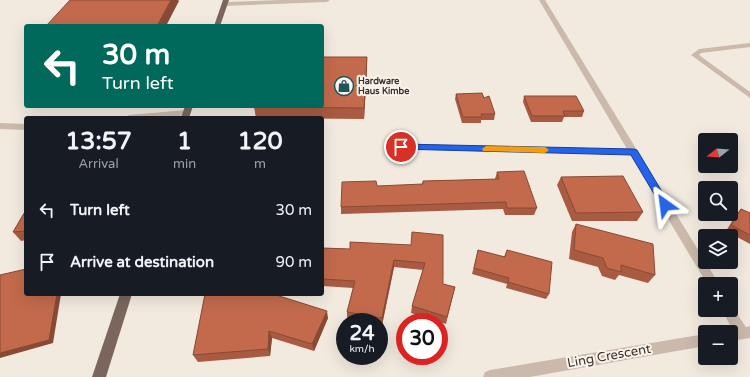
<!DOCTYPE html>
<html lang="en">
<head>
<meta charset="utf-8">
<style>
  :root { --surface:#171b24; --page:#20242c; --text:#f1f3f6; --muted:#9ea1a6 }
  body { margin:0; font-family:"Varela Round",sans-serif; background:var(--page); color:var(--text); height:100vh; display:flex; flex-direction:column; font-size:15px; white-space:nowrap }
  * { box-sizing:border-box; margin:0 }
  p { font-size:13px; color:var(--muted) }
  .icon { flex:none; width:22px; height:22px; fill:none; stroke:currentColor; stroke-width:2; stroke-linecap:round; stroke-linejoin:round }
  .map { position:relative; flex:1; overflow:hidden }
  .drawer { position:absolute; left:24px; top:116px; width:300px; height:180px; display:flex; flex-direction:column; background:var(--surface); border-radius:4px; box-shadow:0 4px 16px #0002 }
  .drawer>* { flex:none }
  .hud { position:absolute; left:24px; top:24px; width:300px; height:84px; border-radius:4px; box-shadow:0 4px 16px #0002; background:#00695c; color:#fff; overflow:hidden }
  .needle { width:26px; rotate:253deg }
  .buttons { position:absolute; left:698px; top:133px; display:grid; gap:8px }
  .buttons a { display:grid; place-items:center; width:40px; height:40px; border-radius:4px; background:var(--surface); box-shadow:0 4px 16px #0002; font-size:20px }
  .speed { position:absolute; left:336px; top:313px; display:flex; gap:8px; font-size:20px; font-weight:700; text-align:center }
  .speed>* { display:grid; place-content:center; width:52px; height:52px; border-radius:50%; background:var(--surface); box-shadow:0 4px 16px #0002; line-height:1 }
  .speed small { font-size:10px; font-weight:400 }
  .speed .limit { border:6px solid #d22; background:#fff; color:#111 }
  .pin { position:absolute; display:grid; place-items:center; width:34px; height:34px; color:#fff; margin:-17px; border:2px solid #fff; border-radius:50%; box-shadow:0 1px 4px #0007 }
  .me { position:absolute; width:44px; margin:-22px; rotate:329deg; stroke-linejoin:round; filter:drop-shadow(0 0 3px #0008) }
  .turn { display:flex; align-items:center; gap:14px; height:84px; padding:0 12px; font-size:18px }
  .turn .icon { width:52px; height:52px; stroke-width:2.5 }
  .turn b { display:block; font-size:28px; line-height:34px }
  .eta { display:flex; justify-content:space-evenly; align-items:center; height:68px; text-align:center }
  .eta b { font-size:24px; font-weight:800; line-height:28px }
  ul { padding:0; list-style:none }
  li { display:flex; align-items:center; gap:12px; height:52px; padding:0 12px }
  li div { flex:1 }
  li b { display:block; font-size:15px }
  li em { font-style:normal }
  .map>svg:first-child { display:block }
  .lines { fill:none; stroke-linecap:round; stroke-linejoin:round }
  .minor { fill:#cbbaab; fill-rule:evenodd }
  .major { fill:#7a665c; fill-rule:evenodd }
  .wall { fill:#a85b41 }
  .shaded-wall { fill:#884a35 }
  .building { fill:#c36a4c; stroke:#884a35 }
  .route { fill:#2563eb; stroke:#184099 }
  .slow { fill:#f59e0b }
  .labels { text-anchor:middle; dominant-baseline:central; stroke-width:4; stroke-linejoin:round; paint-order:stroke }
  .far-poi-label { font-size:9px; font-weight:bold; fill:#392f2a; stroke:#faf4ec; text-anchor:start }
  .near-street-label { font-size:13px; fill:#392f2a; stroke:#faf4ec }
</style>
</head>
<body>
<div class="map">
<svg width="750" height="377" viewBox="0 0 750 377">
  <rect width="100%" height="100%" fill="#f2eadf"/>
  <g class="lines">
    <g class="minor">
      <polygon points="281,0 330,0 327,2 225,6 222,4 225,2"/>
      <polygon points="539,0 545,0 719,284 707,284 630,155 398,149 396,147 401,144 627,149"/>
      <polygon points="750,43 750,47 701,53 699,55 750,92 750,98 691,55 699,49"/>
      <polygon points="186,110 190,113 189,115 158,118 125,118 129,115"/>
      <polygon points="0,123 26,124 26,130 0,129"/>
      <polygon points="731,305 746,327 750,326 750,338 731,341 731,332 726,332 732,329 722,310 731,310"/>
      <polygon points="705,334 705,346 530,377 483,377 485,372 490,370"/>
    </g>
    <g class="major">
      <polygon points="223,0 229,0 220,26 214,26"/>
      <polygon points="185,106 193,106 189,118 181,118"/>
      <polygon points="120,294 132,294 106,377 92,377"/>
    </g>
  </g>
  <g class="wall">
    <polygon points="367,57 367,67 364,119 256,118 254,107"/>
    <polygon points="456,94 484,98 495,114 494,120 481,120 481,123 462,123 455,99"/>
    <polygon points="524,96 584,111 582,117 564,117 562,122 531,122 523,102"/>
    <polygon points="497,172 537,208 534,215 505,215 503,209 341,214 341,207 422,184 423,181 495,179"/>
    <polygon points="561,177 643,212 637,221 572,221 557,185"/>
    <polygon points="741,209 750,213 750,244 726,231 736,215"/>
    <polygon points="26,210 26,240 21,241 13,232"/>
    <polygon points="576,224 655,275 648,283 619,275 615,280 602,276 598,267 569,259 572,232"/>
    <polygon points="411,245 443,284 455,287 446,324 411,313 412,306 423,270 394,267 382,325 379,325 379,322 365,322 347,319 347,312 353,288 322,286 322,248 350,249"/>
    <polygon points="478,250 504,257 507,250 549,294 546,299 506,288 507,284 472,274"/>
    <polygon points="205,294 328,318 314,351 272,338 270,356 198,362 193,355"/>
  </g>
  <g class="shaded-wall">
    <polygon points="171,0 178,0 179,1 166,26 157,26"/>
    <polygon points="367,57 367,67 364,119 364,108"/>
    <polygon points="394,260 394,267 382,325 382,318"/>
    <polygon points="57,294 61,294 53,343 0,358 0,353"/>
    <polygon points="327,311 328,318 314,351 312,344"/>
    <polygon points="269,331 272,338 270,356 268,349"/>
  </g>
  <g class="building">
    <polygon points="70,0 171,0 157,26 46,26"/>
    <polygon points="322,57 367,57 364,108 254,107 254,106 322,106"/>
    <polygon points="482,93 484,98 489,96 495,114 481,114 482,117 463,117 456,94"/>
    <polygon points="524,96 576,96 584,111 563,111 565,116 532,116"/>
    <polygon points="139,117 138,118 120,118"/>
    <polygon points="524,171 537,208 507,208 506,202 341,207 342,182 376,181 377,186 423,184 423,181 499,179 497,172"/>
    <polygon points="623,176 643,212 576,213 561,177"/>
    <polygon points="741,209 750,213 750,235 731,225"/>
    <polygon points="26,210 26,231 13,232"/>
    <polygon points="576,224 653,244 655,275 621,265 621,272 607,268 603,258 574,250"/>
    <polygon points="412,232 443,235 443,284 455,287 447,317 412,306 425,263 394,260 382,318 347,312 355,281 322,279 322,248 350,249 350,242 411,245"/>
    <polygon points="478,250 505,257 507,250 552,262 549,294 508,282 509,278 474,268"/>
    <polygon points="26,269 26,294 57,294 49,340 0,353 0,275"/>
    <polygon points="205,294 273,294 327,311 312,344 269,331 268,349 193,355"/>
  </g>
  <polygon class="route" points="401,144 634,149 637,150 670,205 665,208 662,207 631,155 398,149 397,147 398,145"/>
  <polygon class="slow" points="486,146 545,147 549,150 545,153 483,151 482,149"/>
  <defs>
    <symbol id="shop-ring" viewBox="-11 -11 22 22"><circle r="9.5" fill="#faf4ec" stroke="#20555a" stroke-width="1.5"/><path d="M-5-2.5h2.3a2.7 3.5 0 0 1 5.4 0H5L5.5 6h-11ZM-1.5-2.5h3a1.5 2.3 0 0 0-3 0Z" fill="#20555a"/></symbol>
  </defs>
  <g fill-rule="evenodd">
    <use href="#shop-ring" x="333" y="75" width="22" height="22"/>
  </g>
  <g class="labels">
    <g class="far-poi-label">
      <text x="358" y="81">Hardware<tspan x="358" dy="10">Haus Kimbe</tspan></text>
    </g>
    <g class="near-street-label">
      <text transform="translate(609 356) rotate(-10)">Ling Crescent</text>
    </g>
  </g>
</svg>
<div class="buttons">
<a><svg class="needle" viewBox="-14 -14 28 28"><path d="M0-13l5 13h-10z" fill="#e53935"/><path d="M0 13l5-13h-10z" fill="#9ea1a6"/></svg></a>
<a><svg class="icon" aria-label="search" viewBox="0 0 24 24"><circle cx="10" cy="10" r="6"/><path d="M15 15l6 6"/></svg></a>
<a><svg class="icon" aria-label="layers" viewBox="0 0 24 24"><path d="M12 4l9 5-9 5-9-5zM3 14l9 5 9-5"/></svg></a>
<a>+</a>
<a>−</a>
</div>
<div class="speed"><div>24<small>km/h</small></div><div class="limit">30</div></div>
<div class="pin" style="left:401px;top:147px;background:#d93025"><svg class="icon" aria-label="arrive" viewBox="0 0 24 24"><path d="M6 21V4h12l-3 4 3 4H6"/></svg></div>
<svg class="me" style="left:665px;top:205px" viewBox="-20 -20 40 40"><path d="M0-17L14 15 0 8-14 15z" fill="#2563eb" stroke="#fff" stroke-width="4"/></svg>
<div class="hud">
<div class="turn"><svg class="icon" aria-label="left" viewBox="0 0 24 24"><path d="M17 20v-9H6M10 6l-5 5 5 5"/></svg><div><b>30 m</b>Turn left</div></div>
</div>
<section class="drawer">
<div class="eta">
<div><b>13:57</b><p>Arrival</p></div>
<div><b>1</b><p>min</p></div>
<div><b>120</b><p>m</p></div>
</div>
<ul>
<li><svg class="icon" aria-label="left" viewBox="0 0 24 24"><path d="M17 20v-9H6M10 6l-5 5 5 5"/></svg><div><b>Turn left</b></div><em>30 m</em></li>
<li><svg class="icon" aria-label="arrive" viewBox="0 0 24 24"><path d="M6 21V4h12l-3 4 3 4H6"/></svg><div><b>Arrive at destination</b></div><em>90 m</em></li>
</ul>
</section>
</div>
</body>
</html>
